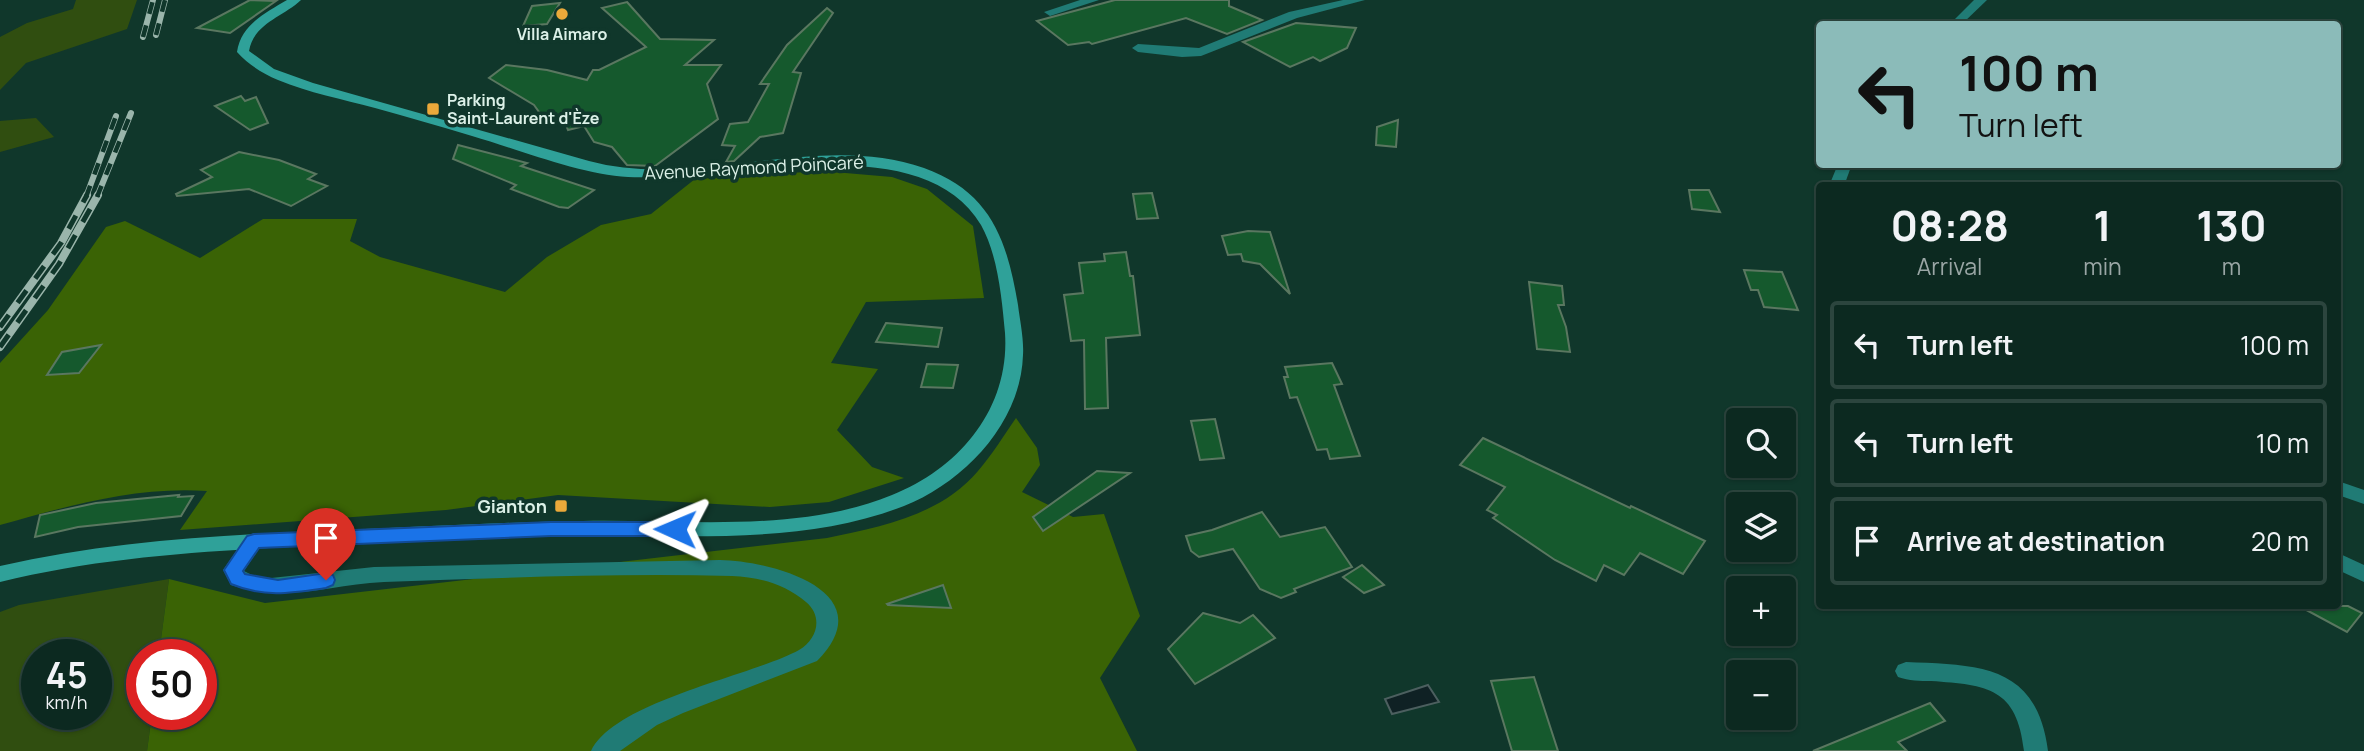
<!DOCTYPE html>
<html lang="en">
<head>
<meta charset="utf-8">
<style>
  :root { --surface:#0c2920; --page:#153129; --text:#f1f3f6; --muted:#9aa6a5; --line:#2c453e }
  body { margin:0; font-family:Manrope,sans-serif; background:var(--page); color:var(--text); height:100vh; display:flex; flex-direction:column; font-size:26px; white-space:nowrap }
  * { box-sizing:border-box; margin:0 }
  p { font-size:23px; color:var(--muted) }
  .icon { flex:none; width:38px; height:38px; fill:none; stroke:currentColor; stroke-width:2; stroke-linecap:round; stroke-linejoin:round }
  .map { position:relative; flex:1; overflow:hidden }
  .panel { position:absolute; left:1816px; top:182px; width:525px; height:427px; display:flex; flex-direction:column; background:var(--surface); border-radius:7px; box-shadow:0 2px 5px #0004,0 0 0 2px var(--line) }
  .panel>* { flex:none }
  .guide { position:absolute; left:1816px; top:21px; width:525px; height:147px; border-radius:7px; box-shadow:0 2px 5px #0004,0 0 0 2px var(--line); background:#8bbbb9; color:#111; overflow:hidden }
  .fabs { position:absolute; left:1726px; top:408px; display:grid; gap:14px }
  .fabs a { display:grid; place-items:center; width:70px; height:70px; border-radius:7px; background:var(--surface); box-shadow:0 2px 5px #0004,0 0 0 2px var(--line); font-size:35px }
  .speed { position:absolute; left:21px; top:639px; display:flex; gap:14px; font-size:35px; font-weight:700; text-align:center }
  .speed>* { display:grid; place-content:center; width:91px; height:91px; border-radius:50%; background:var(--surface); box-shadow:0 2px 5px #0004,0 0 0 2px var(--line); line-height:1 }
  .speed small { font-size:18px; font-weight:400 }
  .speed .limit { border:10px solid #d22; background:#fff; color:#111 }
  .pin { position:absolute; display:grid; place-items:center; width:60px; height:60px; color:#fff; margin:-72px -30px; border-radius:50% 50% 50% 0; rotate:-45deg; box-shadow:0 0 7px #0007 }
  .pin .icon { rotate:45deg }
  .me { position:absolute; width:77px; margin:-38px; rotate:271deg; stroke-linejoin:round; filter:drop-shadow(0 0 5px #0008) }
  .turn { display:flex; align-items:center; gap:24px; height:147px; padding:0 28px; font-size:32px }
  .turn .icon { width:91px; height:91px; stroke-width:2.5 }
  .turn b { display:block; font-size:49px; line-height:60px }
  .eta { display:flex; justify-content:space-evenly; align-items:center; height:119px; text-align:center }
  .eta b { font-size:42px; font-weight:700; line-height:49px }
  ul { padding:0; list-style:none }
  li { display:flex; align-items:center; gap:21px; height:88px; margin:0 14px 10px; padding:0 14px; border:4px solid var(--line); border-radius:7px }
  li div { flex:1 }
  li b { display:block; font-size:26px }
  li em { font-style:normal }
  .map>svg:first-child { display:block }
  .green { fill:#304e10; fill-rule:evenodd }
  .forest { fill:#3a6305 }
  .water { fill:#0f2124; stroke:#4c5f5f; stroke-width:2 }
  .building { fill:#15592d; stroke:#5a7760; stroke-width:2 }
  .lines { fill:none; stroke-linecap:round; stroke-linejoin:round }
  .minor { fill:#207b75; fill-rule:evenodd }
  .tertiary { fill:#207b75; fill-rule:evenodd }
  .secondary { fill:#2fa199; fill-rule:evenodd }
  .rail-far1-casing { stroke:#9ab5ab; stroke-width:6 }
  .rail-casing { stroke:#9ab5ab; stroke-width:8 }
  .rail-far1 { stroke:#10372b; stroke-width:4.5; stroke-dasharray:12; stroke-linecap:butt }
  .rail { stroke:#10372b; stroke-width:5; stroke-dasharray:15; stroke-linecap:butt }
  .route { fill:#1a73e8; stroke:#114b97; stroke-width:2 }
  .poi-dot { fill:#eba93a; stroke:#10372b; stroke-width:2.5 }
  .labels { text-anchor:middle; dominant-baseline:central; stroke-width:7; stroke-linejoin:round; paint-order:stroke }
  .far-poi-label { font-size:16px; font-weight:bold; fill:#dcf1e8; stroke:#10372b }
  .street-label { font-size:18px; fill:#dcf1e8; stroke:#10372b }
  .poi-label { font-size:18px; font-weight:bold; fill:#dcf1e8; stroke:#10372b; text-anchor:end }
</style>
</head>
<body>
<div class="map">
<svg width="2364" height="751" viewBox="0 0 2364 751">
  <rect width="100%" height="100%" fill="#10372b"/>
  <g class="green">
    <polygon points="76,0 137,0 127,29 26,63 0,90 0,37 27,23 73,9"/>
    <polygon points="36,118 54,137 0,152 0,121"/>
    <path d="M169 579 159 654H142V714H152L147 751H0V612L19 605ZM37 654H96V714H37Z"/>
  </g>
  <g class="forest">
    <path d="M822 171 892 177 927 189 973 226 984 298 866 302 831 363 878 369 837 430 872 467 904 478 829 502 770 507 558 495 446 510 180 530 207 491C136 486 68 506 0 525V363L48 310 106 227 125 221 200 258 263 219H357L350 241 380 257 505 292 547 257 601 225 651 214 695 179Z"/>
    <path d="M1016 418 1037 448 1040 465 1022 492 1073 517 1104 514 1140 616 1100 678 1137 751H147L152 714H201V654H159L169 579 265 603 827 538C881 527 941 515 978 471 992 455 1004 435 1016 418Z"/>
  </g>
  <polygon class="water" points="1428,685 1439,702 1392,714 1385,699"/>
  <g class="building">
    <polygon points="250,0 276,1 230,33 197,28"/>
    <polygon points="1115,0 1229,0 1229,6 1262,20 1227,34 1186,18 1092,44 1089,42 1068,45 1037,21"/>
    <polygon points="627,2 660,39 714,40 685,65 721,65 707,84 718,119 655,166 627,165 612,147 594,142 584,126 568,130 566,125 560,124 553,112 542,116 534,105 489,78 506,65 547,70 587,80 593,70 599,70 646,47 602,8"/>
    <polygon points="560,3 547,24 523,26 532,6"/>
    <polygon points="827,8 833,13 793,72 801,73 783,133 760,137 734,161 726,162 735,146 722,145 730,124 748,122 769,84 760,84 787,45"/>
    <polygon points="1296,23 1356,28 1347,48 1320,61 1313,57 1290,67 1243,42"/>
    <polygon points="241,96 245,101 256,97 268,123 250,130 215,106"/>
    <polygon points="1398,120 1396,147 1376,145 1377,127"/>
    <polygon points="458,145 527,163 521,166 594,190 568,208 559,207 511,189 516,185 453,159"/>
    <polygon points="239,152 279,160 316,174 308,179 327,186 291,206 249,189 177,196 176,194 212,177 201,170"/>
    <polygon points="1689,190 1709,190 1720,212 1692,209"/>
    <polygon points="1152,193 1158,218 1137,219 1133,194"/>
    <polygon points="1248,231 1270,232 1290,294 1260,264 1243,261 1241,254 1228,255 1222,236"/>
    <polygon points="1126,252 1130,276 1133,276 1140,335 1106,338 1108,408 1085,409 1084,340 1071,341 1064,295 1083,293 1079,263 1105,261 1104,254"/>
    <polygon points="1744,270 1782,272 1798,310 1764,307 1758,290 1751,290"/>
    <polygon points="1529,282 1562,286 1564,305 1558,305 1566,327 1570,352 1537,349"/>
    <polygon points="886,323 942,328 938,347 876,342"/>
    <polygon points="101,345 79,373 47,375 62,352"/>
    <polygon points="1332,363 1342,384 1334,385 1360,456 1330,459 1327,449 1317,450 1297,397 1290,398 1284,377 1288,377 1285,367"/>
    <polygon points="927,364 958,365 953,388 921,387"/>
    <polygon points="1215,419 1224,458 1200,460 1191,421"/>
    <polygon points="1483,438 1630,508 1631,506 1705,541 1683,574 1640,553 1624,575 1604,565 1596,581 1555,560 1493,518 1497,515 1487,510 1505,487 1460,465"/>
    <polygon points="1097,471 1130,473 1043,531 1033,517"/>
    <polygon points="179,495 178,497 193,496 181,516 78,527 35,537 40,515 96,503"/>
    <polygon points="1262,512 1280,537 1325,527 1352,567 1294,589 1296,592 1281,598 1260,589 1233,549 1199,557 1191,551 1186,536 1212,530"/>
    <polygon points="1362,565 1384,585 1364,593 1343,577"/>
    <polygon points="943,585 951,608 888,605 887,604"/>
    <polygon points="2299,606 2348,606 2362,613 2347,632"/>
    <polygon points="1203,613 1240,623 1253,615 1275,638 1195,684 1168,649"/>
    <polygon points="1534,677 1558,751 1512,751 1491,681"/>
    <polygon points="1930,703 1945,721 1898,742 1907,751 1813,751"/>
  </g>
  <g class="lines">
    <g class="minor">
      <polygon points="1080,0 1099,0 1050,16 1044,12"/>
      <polygon points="1343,0 1365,0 1297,18 1201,56 1182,57 1138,52 1132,48 1138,44 1199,48 1289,12"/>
      <polygon points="1974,0 1987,0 1962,24 1950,24"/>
      <polygon points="1838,164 1852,164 1844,186 1829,186"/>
      <path d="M1906 662C1979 665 2037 664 2048 751H2024C2017 688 1988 685 1931 681 1920 681 1909 681 1898 677L1895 671 1898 665Z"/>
    </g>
    <g class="tertiary">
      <polygon points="2338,481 2364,490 2364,504 2338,495"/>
      <path d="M254 533 261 536 264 541 244 571 254 576 271 578 374 567 720 560C773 561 885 592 817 661L683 713 657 725 620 751H591C615 701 752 676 799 650 818 639 823 616 806 602 785 584 759 577 732 576 616 573 500 578 384 582 327 585 288 603 231 585L223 570 247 536Z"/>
      <polygon points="2338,553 2364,565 2364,582 2338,570"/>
    </g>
    <path class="secondary" d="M287 0H301C283 17 254 23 249 51L274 69 313 83 589 161C696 190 817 131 924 168 991 192 1007 240 1018 305 1020 321 1024 339 1023 355 1021 423 964 482 904 506 801 546 687 534 579 536 497 537 416 542 334 545 221 550 110 555 0 582V566C113 540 225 535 341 530 421 527 502 522 583 521 684 519 796 534 892 495 960 468 1010 408 1005 333 1002 300 998 255 981 225 922 124 724 182 628 177 582 175 517 149 472 136 440 126 407 117 375 108 342 99 309 93 278 80 262 73 249 65 237 52 241 25 265 13 287 0Z"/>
    <defs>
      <g id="rail-far1">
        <polyline points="156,35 165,0"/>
        <polyline points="143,37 153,0"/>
        <polyline points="86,197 116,116"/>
        <polyline points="97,197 131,113"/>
      </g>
      <g id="rail">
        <polyline points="0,327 61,243 87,195"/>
        <polyline points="0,347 59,264 98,195"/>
      </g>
    </defs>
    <use href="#rail-far1" class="rail-far1-casing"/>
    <use href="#rail" class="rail-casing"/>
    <use href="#rail-far1" class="rail-far1"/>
    <use href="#rail" class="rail"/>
  </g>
  <path class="route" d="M551 522H675L681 524 684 529 681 534 675 536H551L259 548 243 571 245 574 278 580 326 573 333 575 335 580 333 585 326 588C292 593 264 598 231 584L224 570 247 536 254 534Z"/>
  <g class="poi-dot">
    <circle cx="562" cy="14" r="7"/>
    <rect x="426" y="102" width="14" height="14" rx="3.5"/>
    <rect x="554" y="499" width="14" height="14" rx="3.5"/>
  </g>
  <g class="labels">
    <g class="far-poi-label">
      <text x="562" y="34">Villa Aimaro</text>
      <text x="447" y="100" text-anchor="start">Parking<tspan x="447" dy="18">Saint-Laurent d'Èze</tspan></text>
    </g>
    <g class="street-label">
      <text transform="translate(754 167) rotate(-3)">Avenue Raymond Poincaré</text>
    </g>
    <g class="poi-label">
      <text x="547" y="506">Gianton</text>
    </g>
  </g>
</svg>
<div class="fabs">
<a><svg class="icon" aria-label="search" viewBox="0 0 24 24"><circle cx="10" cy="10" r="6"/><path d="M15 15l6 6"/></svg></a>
<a><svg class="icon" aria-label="layers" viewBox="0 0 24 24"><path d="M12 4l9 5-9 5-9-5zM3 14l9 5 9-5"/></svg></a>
<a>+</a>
<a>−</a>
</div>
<div class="speed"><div>45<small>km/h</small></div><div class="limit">50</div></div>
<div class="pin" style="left:326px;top:580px;background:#d93025"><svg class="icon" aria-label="arrive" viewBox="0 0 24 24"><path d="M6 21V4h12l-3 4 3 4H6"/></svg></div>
<svg class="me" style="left:675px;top:529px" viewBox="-20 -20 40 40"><path d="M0-17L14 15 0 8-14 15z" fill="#1a73e8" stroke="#fff" stroke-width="4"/></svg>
<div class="guide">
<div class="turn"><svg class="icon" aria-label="left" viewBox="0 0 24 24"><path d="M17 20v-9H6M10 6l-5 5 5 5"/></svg><div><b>100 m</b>Turn left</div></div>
</div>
<section class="panel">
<div class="eta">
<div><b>08:28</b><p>Arrival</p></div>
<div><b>1</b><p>min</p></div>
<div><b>130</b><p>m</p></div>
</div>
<ul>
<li><svg class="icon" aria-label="left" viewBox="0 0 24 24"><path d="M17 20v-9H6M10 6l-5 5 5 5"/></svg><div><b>Turn left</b></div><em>100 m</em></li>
<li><svg class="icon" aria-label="left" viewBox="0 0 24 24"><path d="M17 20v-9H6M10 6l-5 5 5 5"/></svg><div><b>Turn left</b></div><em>10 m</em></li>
<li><svg class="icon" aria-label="arrive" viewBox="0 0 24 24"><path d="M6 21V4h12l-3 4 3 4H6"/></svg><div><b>Arrive at destination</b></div><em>20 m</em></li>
</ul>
</section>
</div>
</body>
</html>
